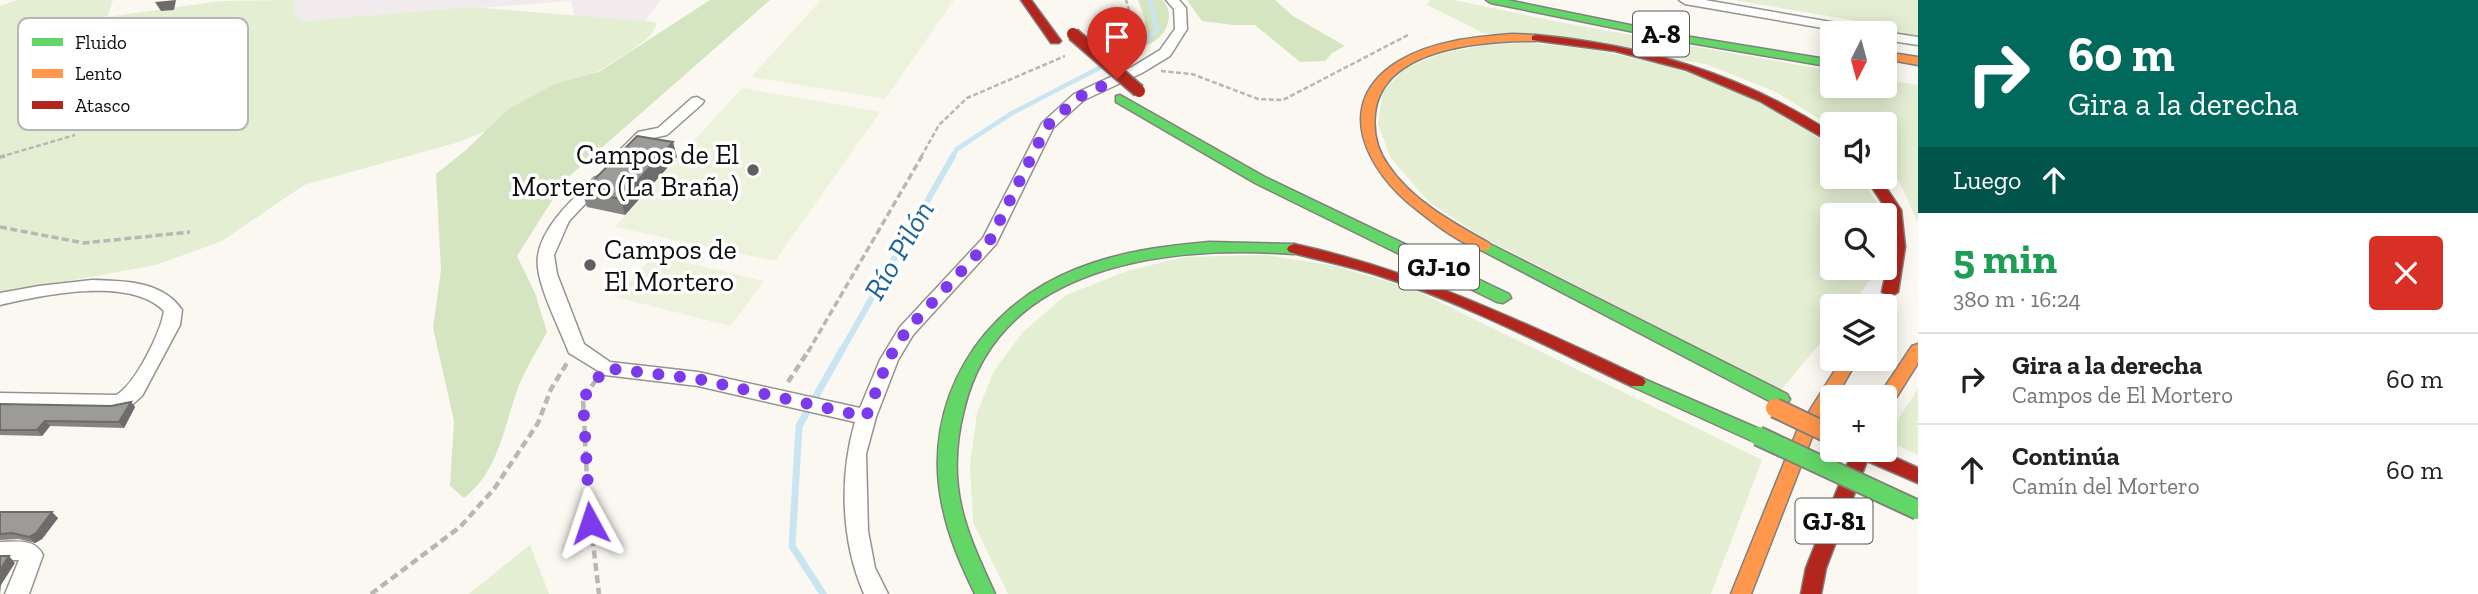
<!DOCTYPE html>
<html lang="es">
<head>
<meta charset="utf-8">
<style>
  :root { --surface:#fff; --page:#f6f6f6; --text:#202124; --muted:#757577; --line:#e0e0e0 }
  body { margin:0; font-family:"Zilla Slab",serif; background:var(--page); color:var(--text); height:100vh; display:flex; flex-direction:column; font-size:26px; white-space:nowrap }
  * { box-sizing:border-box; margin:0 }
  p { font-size:23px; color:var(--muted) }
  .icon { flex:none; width:38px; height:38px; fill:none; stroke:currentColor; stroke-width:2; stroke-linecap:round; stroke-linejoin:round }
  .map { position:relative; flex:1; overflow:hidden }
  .sheet { display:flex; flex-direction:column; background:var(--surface); width:560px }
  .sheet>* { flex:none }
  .banner { background:#00695c; color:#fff; overflow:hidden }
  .needle { width:46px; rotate:186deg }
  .tools { position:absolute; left:1820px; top:21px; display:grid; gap:14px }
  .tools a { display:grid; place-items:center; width:77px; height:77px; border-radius:7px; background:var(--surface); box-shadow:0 4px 18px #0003; font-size:35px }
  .pin { position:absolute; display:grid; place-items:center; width:60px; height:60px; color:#fff; margin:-72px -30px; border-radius:50% 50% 50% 0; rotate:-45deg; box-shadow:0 0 7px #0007 }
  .pin .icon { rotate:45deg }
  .me { position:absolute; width:77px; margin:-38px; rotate:355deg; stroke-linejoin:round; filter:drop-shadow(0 0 5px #0008) }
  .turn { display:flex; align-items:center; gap:24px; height:147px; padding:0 35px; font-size:32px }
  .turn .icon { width:91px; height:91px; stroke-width:2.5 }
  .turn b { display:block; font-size:49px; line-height:60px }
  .then { display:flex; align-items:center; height:66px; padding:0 35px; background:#0003; gap:14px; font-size:26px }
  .round { display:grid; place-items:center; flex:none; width:74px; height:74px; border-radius:7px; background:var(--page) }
  .summary { display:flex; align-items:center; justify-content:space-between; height:119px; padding:0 35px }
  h1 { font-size:42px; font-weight:700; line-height:52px; color:#1e9e55 }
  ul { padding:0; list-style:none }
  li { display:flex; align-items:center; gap:21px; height:91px; padding:0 35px; border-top:2px solid var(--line) }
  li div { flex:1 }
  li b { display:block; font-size:26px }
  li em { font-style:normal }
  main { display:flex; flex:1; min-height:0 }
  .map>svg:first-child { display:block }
  .industrial { fill:#f1ebee }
  .green { fill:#e4eed2 }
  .forest { fill:#d5e5c1 }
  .pitch { fill:#edf2dc }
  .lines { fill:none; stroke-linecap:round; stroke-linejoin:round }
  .stream-far2 { stroke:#cae5f2; stroke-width:4.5 }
  .stream-far1 { stroke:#cae5f2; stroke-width:6 }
  .stream { stroke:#cae5f2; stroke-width:7 }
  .street-casing { stroke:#949390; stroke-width:3 }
  .fast-casing { stroke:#81807d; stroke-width:3 }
  .slow-casing { stroke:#81807d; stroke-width:3 }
  .jam-casing { stroke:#81807d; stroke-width:3 }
  .path-far2 { stroke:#b8b7b6; stroke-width:2.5; stroke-dasharray:5 2.5; stroke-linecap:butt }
  .path-far1 { stroke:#b8b7b6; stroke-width:3.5; stroke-dasharray:7 3.5; stroke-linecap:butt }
  .path { stroke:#b8b7b6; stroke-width:4.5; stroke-dasharray:8 4.5; stroke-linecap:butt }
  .street { fill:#fefefd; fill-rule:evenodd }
  .fast { fill:#63d668; fill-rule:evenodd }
  .slow { fill:#ff974d; fill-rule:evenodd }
  .jam { fill:#b3261e; fill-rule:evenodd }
  .fast-bridge-casing { stroke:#81807d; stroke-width:22; stroke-linecap:butt }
  .slow-bridge-casing { stroke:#81807d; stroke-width:22; stroke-linecap:butt }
  .jam-bridge-casing { stroke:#81807d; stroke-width:15; stroke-linecap:butt }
  .fast-bridge { stroke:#63d668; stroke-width:18 }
  .slow-bridge { stroke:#ff974d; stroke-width:18 }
  .jam-bridge { stroke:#b3261e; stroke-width:12 }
  .wall { fill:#878582 }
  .shaded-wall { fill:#6e6c6a }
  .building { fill:#9d9b97; stroke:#6e6c6a; stroke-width:2 }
  .route { stroke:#7c3aed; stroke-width:12; stroke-dasharray:0 21.6 }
  .poi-dot { fill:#605f5d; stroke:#fff; stroke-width:2.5 }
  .labels { text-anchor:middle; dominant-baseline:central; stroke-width:7; stroke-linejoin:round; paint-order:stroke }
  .shield { fill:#fff; stroke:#565656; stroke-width:2 }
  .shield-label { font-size:26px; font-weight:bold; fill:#0d0d0d }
  .poi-label { font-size:28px; fill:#0d0d0d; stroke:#fff; text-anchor:end }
  .water-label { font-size:30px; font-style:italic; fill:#1d6597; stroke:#fff }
  .key { fill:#fff; stroke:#b6b6b6; stroke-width:2 }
  .key-label { font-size:19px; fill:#0d0d0d }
</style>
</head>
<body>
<main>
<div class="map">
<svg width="1918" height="594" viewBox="0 0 1918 594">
  <rect width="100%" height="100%" fill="#faf8f1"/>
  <polygon class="industrial" points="294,0 661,0 644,22 575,16 571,1 303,21 294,14"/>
  <g class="green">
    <polygon points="17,0 113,0 107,17 221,1 294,0 294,14 303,21 473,7 655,22 656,26 650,36 629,52 533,112 459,142 304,185 222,241 156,265 0,293 0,6"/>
    <polygon points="1430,0 1454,0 1559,22 1832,71 1832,86 1885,86 1885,80 1918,85 1918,223 1899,181 1885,168 1885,124 1832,124 1832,127 1776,92 1706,64 1483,33 1427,5"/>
    <polygon points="1734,0 1918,0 1918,38 1852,20"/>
    <path d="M1528 43C1639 51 1743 80 1832 148V177H1860L1881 208V215H1832V268H1879L1851 306H1832V329L1781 390 1482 237 1429 202 1390 157 1378 124 1383 92 1404 69 1440 54 1485 45Z"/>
    <polygon points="1266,255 1336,266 1415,290 1762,460 1711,594 1008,594 973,522 970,465 977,413 994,371 1023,332 1066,295 1127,271 1184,257"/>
    <polygon points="1918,389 1918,455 1885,439"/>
    <polygon points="530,545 549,594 469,594"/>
  </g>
  <g class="forest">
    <path d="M710 0H770L565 180 517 256 535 293 547 332C537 351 524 371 517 391 503 430 498 472 464 498L450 486 454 421 433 328 441 270 436 174 466 150 510 108 555 84 599 72Z"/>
    <path d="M1138 0H1162C1181 17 1158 54 1130 44L1145 28V20Z"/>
    <polygon points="1187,0 1275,0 1293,16 1345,46 1332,53 1325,61 1300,62 1255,25 1234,25 1202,21"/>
  </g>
  <g class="pitch">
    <polygon points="821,0 954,0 885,99 751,77"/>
    <polygon points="742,88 880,112 775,261 615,227"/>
    <polygon points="654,255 764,281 730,326 616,297"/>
  </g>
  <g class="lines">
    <g class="stream-far2">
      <polyline points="1112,61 1133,50 1157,30 1150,0"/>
      <polyline points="952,157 957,149 1012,113 1103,66"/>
    </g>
    <polyline class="stream-far1" points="841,352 953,156"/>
    <polyline class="stream" points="823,594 792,546 799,426 842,350"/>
    <defs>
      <g id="street">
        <path d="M1166 0H1179L1186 8 1187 29 1170 56 1142 73 1084 100 1053 128 996 244 913 335 898 360 876 417 866 454 868 531 875 568 888 594H864C841 541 839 477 855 422L698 386 605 375 569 353 567 348C558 325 534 279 538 256 542 226 574 198 594 178L599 176 607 181 569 221 554 255 557 274 584 344 610 362 698 372 860 408 880 360 900 327 983 238 1042 123 1074 94 1132 67 1160 50 1175 29 1174 9Z"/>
        <polygon points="1679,0 1705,0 1871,29 1877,33 1851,33 1685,4"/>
        <polygon points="1885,32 1918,37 1918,45 1885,40 1885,33 1881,33"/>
        <polygon points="697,97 704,101 702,104 667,135 648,139 630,156 620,156 618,153 620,150 638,132 658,128 692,98"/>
        <path d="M92 280C124 281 163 281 182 310L180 325 142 396 133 404 116 409 0 407V393L116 395C135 385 161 332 164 311 130 276 43 295 0 305V293L39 286Z"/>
        <path d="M0 542C16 542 35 538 43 555L29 594H5L19 560H0Z"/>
      </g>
      <g id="fast">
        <polygon points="1486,0 1507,0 1679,35 1832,60 1832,67 1679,41 1491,3"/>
        <polygon points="1120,95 1265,177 1509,294 1511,298 1503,303 1497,302 1255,183 1116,102 1116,96"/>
        <polygon points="1484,241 1787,394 1790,399 1787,404 1775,404 1479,249 1477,246 1479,243"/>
        <path d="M1209 242 1294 244 1301 249 1294 254C1169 245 998 263 964 410 956 441 954 473 961 505 968 537 982 565 995 594H975C961 565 948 536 942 504 921 402 980 308 1074 270 1117 252 1163 246 1209 242Z"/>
        <polygon points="1637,376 1764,431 1767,436 1764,441 1758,443 1752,441 1631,386 1628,382 1631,378"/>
      </g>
      <g id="slow">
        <path d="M1512 34 1536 35 1542 38 1536 41C1484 41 1382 47 1375 114 1373 133 1377 150 1388 165 1411 200 1453 223 1489 243L1491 246 1489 249 1484 251C1460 244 1435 224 1416 209 1367 171 1330 103 1399 61 1432 41 1474 37 1512 34Z"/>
        <polygon points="1885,52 1918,57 1918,65 1885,59"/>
        <polygon points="1918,344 1918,363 1891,406 1885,407 1885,397 1878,397 1912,346"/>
        <polygon points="1842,359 1858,359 1836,397 1832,397 1832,403 1814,432 1751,594 1731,594 1797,431"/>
      </g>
      <g id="jam">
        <polygon points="1021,0 1031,0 1061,41 1059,43 1051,43"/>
        <path d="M1536 35C1644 45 1741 74 1832 133V143L1760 101 1687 70 1615 51 1532 40V36Z"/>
        <polygon points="1865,177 1879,177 1901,210 1905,247 1898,292 1890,297 1882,292 1891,247 1887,210"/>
        <path d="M1294 244C1418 271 1529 325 1643 378L1646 382 1643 386H1631C1548 347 1465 303 1377 275 1348 266 1318 260 1289 252L1287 249 1289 246Z"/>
        <polygon points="1853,450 1879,450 1918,468 1918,483 1867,461 1826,568 1821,594 1801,594 1806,568"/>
      </g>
    </defs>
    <use href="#street" class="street-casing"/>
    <use href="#fast" class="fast-casing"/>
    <use href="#slow" class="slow-casing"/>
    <use href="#jam" class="jam-casing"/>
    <g class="path-far2">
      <polyline points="1108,38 1131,17 1126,0"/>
      <polyline points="1161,71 1192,74 1258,99 1283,100 1408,35"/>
      <polyline points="0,157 75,135"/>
      <polyline points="921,157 939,125 967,98 1065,56"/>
    </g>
    <g class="path-far1">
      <polyline points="0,157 5,156"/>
      <polyline points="0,227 84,243 190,232"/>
      <polyline points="808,352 922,156"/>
    </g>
    <g class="path">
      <polyline points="596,380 583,399 588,500 599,594"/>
      <polyline points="788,382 809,350"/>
      <polyline points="371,594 460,527 494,489 538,423 551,389 567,363"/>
    </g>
    <use href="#street" class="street"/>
    <use href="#fast" class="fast"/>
    <use href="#slow" class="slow"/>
    <use href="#jam" class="jam"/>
    <defs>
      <polyline id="fast-bridge" points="1758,436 1918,510"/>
      <polyline id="slow-bridge" points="1775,408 1832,435"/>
      <polyline id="jam-bridge" points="1073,34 1139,91"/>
    </defs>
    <use href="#fast-bridge" class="fast-bridge-casing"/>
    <use href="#slow-bridge" class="slow-bridge-casing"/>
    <use href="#jam-bridge" class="jam-bridge-casing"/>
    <use href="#fast-bridge" class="fast-bridge"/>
    <use href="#slow-bridge" class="slow-bridge"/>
    <use href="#jam-bridge" class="jam-bridge"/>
  </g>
  <g class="wall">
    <polygon points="677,157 625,215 587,207 582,192"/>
    <polygon points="131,402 135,407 124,428 50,426 42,436 0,435 0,404 111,406"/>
    <polygon points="0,512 58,518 42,539 35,543 19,539 0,540"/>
  </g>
  <g class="shaded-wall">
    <polygon points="176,0 174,10 161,11 155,2"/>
    <polygon points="673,142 677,157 625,215 621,199"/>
    <polygon points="131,402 135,407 124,428 119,422"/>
    <polygon points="45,421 50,426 42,436 37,430"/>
    <polygon points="52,512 58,518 42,539 35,543 29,537"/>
    <polygon points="9,556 15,563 1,585 0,594 0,570"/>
  </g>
  <g class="building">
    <polygon points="637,136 673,142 621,199 582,192"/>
    <polygon points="131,402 119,422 45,421 37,430 0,430 0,404 111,406"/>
    <polygon points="0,512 52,512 36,533 29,537 12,533 0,534"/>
    <polygon points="0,556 9,556 0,570"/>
  </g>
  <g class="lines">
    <polyline class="route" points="590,523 583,399 605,368 698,379 866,417 888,360 906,331 990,240 1047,126 1079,97 1117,79"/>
  </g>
  <g class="poi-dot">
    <circle cx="753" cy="170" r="7"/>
    <circle cx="590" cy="265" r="7"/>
  </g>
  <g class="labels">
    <g class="shield">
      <rect x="1633" y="11.5" width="56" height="45" rx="5"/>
      <rect x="1399" y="244.5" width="80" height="45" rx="5"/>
      <rect x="1795.5" y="498.5" width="77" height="45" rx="5"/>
    </g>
    <g class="shield-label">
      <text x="1661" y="34">A-8</text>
      <text x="1439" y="267">GJ-10</text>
      <text x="1834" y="521">GJ-81</text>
    </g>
    <g class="poi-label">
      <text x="739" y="154">Campos de El<tspan x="739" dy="32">Mortero (La Braña)</tspan></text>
      <text x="604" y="249" text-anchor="start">Campos de<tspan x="604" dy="32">El Mortero</tspan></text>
    </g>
    <g class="water-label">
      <text transform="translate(899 250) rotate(-60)">Río Pilón</text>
    </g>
  </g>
  <rect x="18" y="18" width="230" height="112" rx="10" class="key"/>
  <rect x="32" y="38" width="31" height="8" fill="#63d668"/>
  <rect x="32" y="69" width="31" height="9" fill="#ff974d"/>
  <rect x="32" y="101" width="31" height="8" fill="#b3261e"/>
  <g class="key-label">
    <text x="75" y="49">Fluido</text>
    <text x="75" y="80">Lento</text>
    <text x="75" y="112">Atasco</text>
  </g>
</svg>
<div class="tools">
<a><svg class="needle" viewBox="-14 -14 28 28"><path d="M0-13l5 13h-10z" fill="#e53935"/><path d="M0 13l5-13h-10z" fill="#757577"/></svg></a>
<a><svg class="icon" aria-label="sound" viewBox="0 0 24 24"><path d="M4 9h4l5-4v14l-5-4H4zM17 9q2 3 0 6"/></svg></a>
<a><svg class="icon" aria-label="search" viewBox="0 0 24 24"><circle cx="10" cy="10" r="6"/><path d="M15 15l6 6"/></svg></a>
<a><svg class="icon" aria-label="layers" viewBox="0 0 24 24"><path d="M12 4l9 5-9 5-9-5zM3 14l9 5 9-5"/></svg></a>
<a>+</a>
</div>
<div class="pin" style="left:1117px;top:79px;background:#d93025"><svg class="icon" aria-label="arrive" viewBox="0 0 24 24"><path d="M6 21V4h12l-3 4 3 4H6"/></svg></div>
<svg class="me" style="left:590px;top:523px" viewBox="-20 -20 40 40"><path d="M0-17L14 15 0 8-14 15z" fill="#7c3aed" stroke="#fff" stroke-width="4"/></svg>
</div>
<section class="sheet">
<div class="banner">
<div class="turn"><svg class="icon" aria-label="right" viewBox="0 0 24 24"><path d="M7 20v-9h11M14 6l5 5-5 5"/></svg><div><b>60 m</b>Gira a la derecha</div></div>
<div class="then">Luego<svg class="icon" aria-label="ahead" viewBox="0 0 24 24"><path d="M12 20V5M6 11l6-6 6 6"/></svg></div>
</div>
<div class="summary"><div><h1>5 min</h1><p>380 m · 16:24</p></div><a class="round" style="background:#d93025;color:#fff"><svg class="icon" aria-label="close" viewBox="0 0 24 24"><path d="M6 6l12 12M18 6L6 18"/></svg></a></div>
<ul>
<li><svg class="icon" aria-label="right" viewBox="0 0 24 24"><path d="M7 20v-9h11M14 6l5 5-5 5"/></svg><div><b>Gira a la derecha</b><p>Campos de El Mortero</p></div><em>60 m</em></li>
<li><svg class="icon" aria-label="ahead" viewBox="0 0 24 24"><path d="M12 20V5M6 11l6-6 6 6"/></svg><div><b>Continúa</b><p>Camín del Mortero</p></div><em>60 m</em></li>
</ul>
</section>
</main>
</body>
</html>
